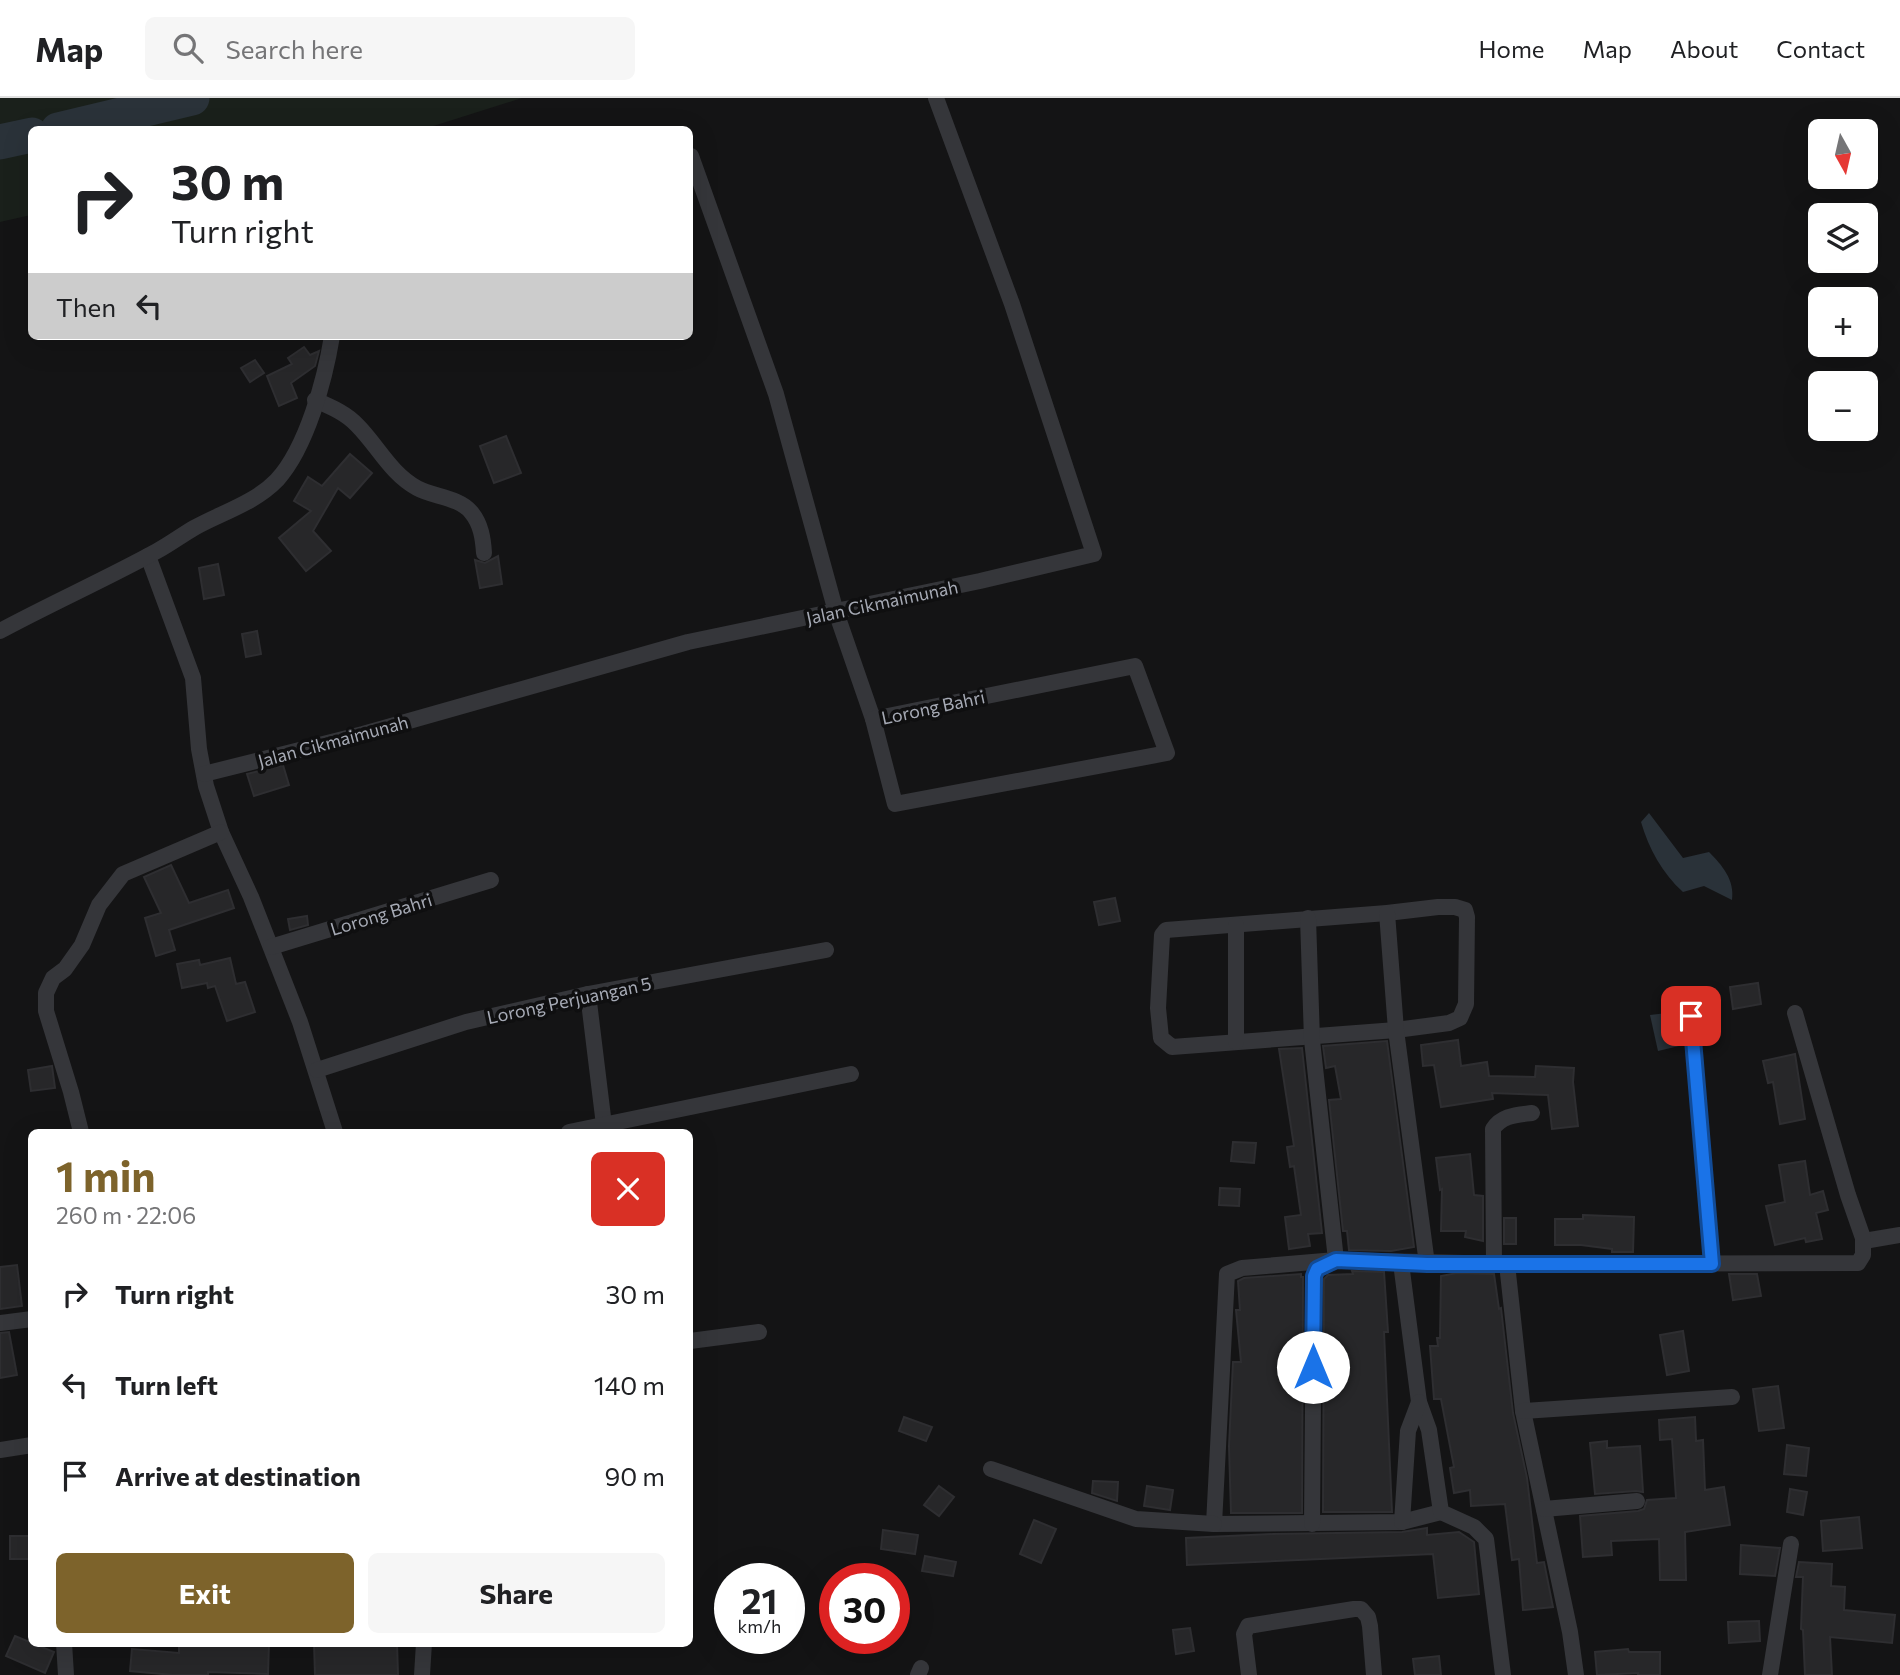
<!DOCTYPE html>
<html lang="en">
<head>
<meta charset="utf-8">
<style>
  :root { --surface:#fff; --page:#f6f6f6; --text:#202124; --muted:#757577; --line:#e0e0e0; --accent:#7d632b }
  body { margin:0; font-family:Commissioner,sans-serif; background:var(--page); color:var(--text); height:100vh; display:flex; flex-direction:column; font-size:26px; white-space:nowrap }
  * { box-sizing:border-box; margin:0 }
  p { font-size:23px; color:var(--muted) }
  .icon { flex:none; width:38px; height:38px; fill:none; stroke:currentColor; stroke-width:2; stroke-linecap:round; stroke-linejoin:round }
  .map { position:relative; flex:1; overflow:hidden }
  .sheet { position:absolute; left:28px; top:1031px; width:665px; height:518px; display:flex; flex-direction:column; background:var(--surface); border-radius:10px; box-shadow:0 7px 28px #0002 }
  .sheet>* { flex:none }
  .hud { position:absolute; left:28px; top:28px; width:665px; height:214px; border-radius:10px; box-shadow:0 7px 28px #0002; background:#fff; color:var(--text); overflow:hidden }
  .needle { width:46px; rotate:172deg }
  .tools { position:absolute; left:1808px; top:21px; display:grid; gap:14px }
  .tools a { display:grid; place-items:center; width:70px; height:70px; border-radius:10px; background:var(--surface); box-shadow:0 7px 28px #0002; font-size:35px }
  .speed { position:absolute; left:714px; top:1465px; display:flex; gap:14px; font-size:35px; font-weight:700; text-align:center }
  .speed>* { display:grid; place-content:center; width:91px; height:91px; border-radius:50%; background:var(--surface); box-shadow:0 7px 28px #0002; line-height:1 }
  .speed small { font-size:18px; font-weight:400 }
  .speed .limit { border:10px solid #d22; background:#fff; color:#111 }
  .pin { position:absolute; display:grid; place-items:center; width:60px; height:60px; color:#fff; margin:-30px; border-radius:14px; box-shadow:0 4px 10px #0006 }
  .me { position:absolute; width:77px; margin:-38px; rotate:0deg; stroke-linejoin:round; filter:drop-shadow(0 0 5px #0008) }
  .turn { display:flex; align-items:center; gap:24px; height:147px; padding:0 28px; font-size:32px }
  .turn .icon { width:91px; height:91px; stroke-width:2.5 }
  .turn b { display:block; font-size:49px; line-height:60px }
  .then { display:flex; align-items:center; height:66px; padding:0 28px; background:#0003; gap:14px; font-size:26px }
  .round { display:grid; place-items:center; flex:none; width:74px; height:74px; border-radius:10px; background:var(--page) }
  .overview { display:flex; align-items:center; justify-content:space-between; height:119px; padding:0 28px }
  h1 { font-size:42px; font-weight:700; line-height:52px; color:var(--accent) }
  .button { display:flex; gap:14px; margin-top:auto; padding:14px 28px }
  .button a { flex:1; height:80px; border-radius:10px; background:var(--accent); color:#fff; font-size:28px; font-weight:700; line-height:80px; text-align:center }
  .button a+a { background:var(--page); color:var(--text) }
  ul { padding:0; list-style:none }
  li { display:flex; align-items:center; gap:21px; height:91px; padding:0 28px }
  li div { flex:1 }
  li b { display:block; font-size:26px }
  li em { font-style:normal }
  header { display:flex; align-items:center; gap:42px; box-sizing:border-box; height:98px; padding:0 35px; background:var(--surface); border-bottom:2px solid var(--line) }
  header strong { font-size:33px }
  nav { display:flex; gap:38px; margin-inline-start:auto; font-size:24px }
  .search { width:490px; height:63px; background:var(--page); display:flex; align-items:center; gap:18px; box-sizing:border-box; padding:0 24px; border-radius:10px; color:var(--muted); font-size:26px }
  .map>svg:first-child { display:block }
  .green { fill:#1a201b }
  .water { fill:#2a3239 }
  .lines { fill:none; stroke-linecap:round; stroke-linejoin:round }
  .river { stroke:#2a3239; stroke-width:35 }
  .building { fill:#272729; stroke:#2e2e31; stroke-width:2 }
  .minor { stroke:#35363a; stroke-width:16 }
  .route-casing { stroke:#114b97; stroke-width:18 }
  .route { stroke:#1a73e8; stroke-width:12 }
  .labels { text-anchor:middle; dominant-baseline:central; stroke-width:7; stroke-linejoin:round; paint-order:stroke }
  .street-label { font-size:18px; fill:#a6aab5; stroke:#0f0f10 }
</style>
</head>
<body>
<header>
<strong>Map</strong>
<div class="search"><svg class="icon" aria-label="search" viewBox="0 0 24 24"><circle cx="10" cy="10" r="6"/><path d="M15 15l6 6"/></svg>Search here</div>
<nav><a>Home</a><a>Map</a><a>About</a><a>Contact</a></nav>
</header>
<div class="map">
<svg width="1900" height="1577" viewBox="0 0 1900 1577">
  <rect width="100%" height="100%" fill="#141415"/>
  <polygon class="green" points="0,0 522,0 424,31 32,32 31,117 0,124"/>
  <g class="water">
    <path d="M1649 715 1683 760 1709 754C1722 767 1735 782 1732 802L1704 788 1683 794C1662 775 1649 751 1641 724Z"/>
    <polygon points="1675,914 1679,948 1658,953 1650,917"/>
  </g>
  <g class="lines">
    <g class="river">
      <polyline points="58,32 192,0"/>
      <polyline points="0,44 32,37"/>
    </g>
  </g>
  <g class="building">
    <polygon points="304,249 310,257 319,253 315,268 291,285 297,300 279,308 267,278 292,266 288,260"/>
    <polygon points="255,262 264,275 250,284 241,270"/>
    <polygon points="506,338 521,375 494,385 480,348"/>
    <polygon points="350,356 372,375 350,400 338,390 313,433 331,453 306,473 279,440 311,413 294,403 308,379 322,388"/>
    <polygon points="498,458 502,486 480,490 475,462 485,465"/>
    <polygon points="218,466 224,497 204,501 199,470"/>
    <polygon points="257,533 261,556 246,559 242,536"/>
    <polygon points="283,667 289,687 254,698 247,676"/>
    <polygon points="171,767 189,805 228,792 234,810 169,832 175,852 156,858 145,820 161,815 144,779"/>
    <polygon points="1115,800 1120,823 1099,827 1094,804"/>
    <polygon points="307,818 308,827 290,832 288,821"/>
    <polygon points="230,860 236,886 245,884 255,914 227,923 215,888 208,890 207,885 182,890 177,866 199,862 200,867"/>
    <polygon points="1758,885 1761,906 1733,911 1730,889"/>
    <polygon points="1458,942 1461,968 1487,964 1489,978 1535,979 1536,968 1574,970 1573,984 1578,1028 1552,1031 1548,997 1492,995 1493,1001 1441,1009 1434,967 1423,968 1421,947"/>
    <polygon points="1387,943 1414,1149 1391,1153 1349,1152 1347,1133 1343,1133 1329,1002 1341,1001 1335,968 1326,970 1323,948"/>
    <polygon points="1302,950 1322,1135 1308,1136 1310,1148 1289,1151 1285,1119 1301,1117 1294,1068 1290,1069 1287,1049 1294,1048 1279,951"/>
    <polygon points="1795,956 1805,1021 1780,1026 1773,984 1768,985 1763,963"/>
    <polygon points="52,968 55,990 31,993 28,972"/>
    <polygon points="1233,1044 1256,1045 1254,1065 1231,1063"/>
    <polygon points="1470,1056 1474,1097 1483,1098 1483,1143 1465,1139 1466,1133 1441,1133 1442,1091 1440,1092 1436,1060"/>
    <polygon points="1805,1063 1810,1097 1823,1093 1828,1112 1816,1115 1822,1141 1806,1144 1805,1140 1775,1147 1766,1108 1785,1104 1779,1067"/>
    <polygon points="1220,1090 1240,1091 1239,1108 1219,1107"/>
    <polygon points="1583,1117 1634,1119 1633,1154 1612,1154 1612,1151 1581,1147 1555,1147 1555,1121 1583,1121"/>
    <rect x="1504" y="1120" width="12" height="26"/>
    <polygon points="17,1167 22,1208 0,1211 0,1169"/>
    <polygon points="1352,1173 1384,1174 1388,1234 1384,1234 1392,1414 1323,1414 1324,1181 1328,1177 1353,1176"/>
    <polygon points="1457,1175 1494,1176 1499,1211 1501,1210 1513,1315 1527,1380 1537,1465 1544,1464 1553,1509 1523,1512 1519,1461 1512,1462 1505,1406 1471,1408 1470,1392 1454,1395 1450,1370 1454,1369 1441,1301 1434,1301 1430,1248 1438,1248 1437,1240 1440,1240 1441,1178"/>
    <polygon points="1301,1176 1301,1179 1303,1179 1302,1415 1231,1415 1229,1348 1233,1264 1241,1264 1236,1212 1240,1212 1238,1183 1244,1180"/>
    <polygon points="1729,1176 1757,1176 1761,1198 1733,1202"/>
    <polygon points="1683,1233 1689,1273 1667,1277 1660,1237"/>
    <polygon points="9,1234 17,1277 0,1280 0,1235"/>
    <polygon points="1778,1288 1784,1330 1759,1333 1753,1291"/>
    <polygon points="904,1319 932,1329 926,1343 899,1333"/>
    <polygon points="1695,1319 1696,1343 1703,1342 1705,1392 1724,1389 1730,1427 1685,1434 1686,1482 1660,1482 1659,1441 1611,1443 1612,1457 1583,1459 1580,1418 1638,1413 1644,1411 1647,1402 1676,1400 1672,1341 1660,1342 1659,1322"/>
    <polygon points="1607,1343 1607,1350 1640,1348 1643,1394 1636,1393 1595,1396 1590,1345"/>
    <polygon points="1787,1347 1809,1350 1806,1378 1784,1376"/>
    <polygon points="1093,1383 1118,1384 1117,1403 1092,1395"/>
    <polygon points="939,1388 954,1399 939,1418 924,1407"/>
    <polygon points="1147,1388 1173,1392 1170,1412 1144,1408"/>
    <polygon points="1790,1391 1807,1394 1803,1417 1787,1414"/>
    <polygon points="1859,1419 1862,1450 1823,1453 1821,1423"/>
    <polygon points="1034,1422 1056,1431 1041,1465 1020,1456"/>
    <polygon points="1427,1430 1427,1437 1459,1434 1474,1444 1479,1496 1438,1500 1433,1456 1187,1467 1186,1440 1273,1436 1402,1434"/>
    <polygon points="883,1432 918,1437 915,1456 881,1451"/>
    <rect x="10" y="1438" width="22" height="23"/>
    <polygon points="1741,1447 1780,1450 1775,1478 1740,1476"/>
    <polygon points="925,1458 956,1464 953,1478 922,1473"/>
    <polygon points="1799,1464 1832,1466 1831,1488 1845,1489 1844,1512 1895,1517 1892,1545 1830,1539 1832,1577 1805,1577 1803,1532 1801,1531 1803,1479 1796,1479"/>
    <polygon points="1759,1523 1760,1543 1729,1545 1728,1524"/>
    <polygon points="1190,1530 1194,1553 1176,1556 1173,1532"/>
    <polygon points="15,1538 54,1554 45,1575 6,1558"/>
    <polygon points="179,1545 269,1545 268,1576 208,1574 208,1577 173,1577 130,1573 132,1551 179,1555"/>
    <polygon points="314,1545 397,1545 398,1577 315,1577"/>
    <polygon points="1628,1551 1629,1554 1660,1554 1660,1577 1638,1577 1638,1575 1597,1577 1595,1554"/>
    <polygon points="1439,1558 1441,1577 1415,1577 1413,1561"/>
  </g>
  <g class="lines">
    <g class="minor">
      <polyline points="691,58 776,296 836,514 873,621"/>
      <path d="M315 302C331 309 346 315 357 327 378 348 390 375 417 390 433 399 459 399 471 414 481 426 483 440 484 455"/>
      <polyline points="148,458 193,580 199,651 206,688 221,734 251,799 300,924 335,1034"/>
      <path d="M0 533C52 505 106 481 157 453 170 446 182 437 194 430 221 415 255 405 277 382 307 349 325 281 332 238"/>
      <polygon points="1135,568 1167,655 895,706 873,621"/>
      <polyline points="204,676 363,636 688,544 980,483 1094,456 1012,206 936,0"/>
      <polygon points="1438,809 1455,809 1465,812 1467,819 1466,906 1460,920 1449,925 1396,932 1172,949 1161,940 1158,910 1162,837 1166,832 1387,815"/>
      <polyline points="1387,815 1396,932 1427,1166"/>
      <polyline points="1308,820 1312,942 1336,1162 1242,1170 1227,1176 1214,1426 1402,1424 1441,1414"/>
      <polyline points="1236,827 1236,944"/>
      <polyline points="271,849 491,782"/>
      <polyline points="588,896 604,1027"/>
      <polyline points="1691,918 1712,1165"/>
      <polyline points="317,972 466,924 588,896 826,852"/>
      <polyline points="81,1034 71,994 46,913 46,895 53,880 65,871 82,847 99,807 123,776 221,734"/>
      <polyline points="569,1034 851,976"/>
      <polyline points="1864,1143 1900,1137"/>
      <polyline points="1401,1165 1419,1304 1429,1332 1441,1414 1474,1429 1486,1441 1503,1577"/>
      <path d="M1494 1166 1493 1031C1502 1017 1517 1017 1532 1015"/>
      <polyline points="1507,1166 1523,1313 1570,1534 1576,1577"/>
      <polyline points="0,1225 32,1221"/>
      <polyline points="690,1243 759,1234"/>
      <polyline points="1523,1313 1732,1299"/>
      <polyline points="0,1352 32,1347"/>
      <polyline points="991,1371 1136,1421 1214,1426"/>
      <polyline points="1544,1411 1637,1403"/>
      <polyline points="1402,1424 1408,1333 1419,1304"/>
      <path d="M1312 1426 1314 1178C1319 1168 1326 1166 1336 1162L1507 1166 1858 1165 1863 1157V1140L1848 1097 1795 915"/>
      <polyline points="64,1545 66,1577"/>
      <polyline points="422,1577 424,1545"/>
      <polyline points="918,1577 921,1570"/>
      <polyline points="1249,1577 1244,1536 1248,1528 1354,1511 1361,1511 1368,1519 1370,1528 1374,1577"/>
      <polyline points="1770,1577 1791,1446"/>
    </g>
  </g>
  <g class="lines">
    <defs>
      <polyline id="route" points="1313,1269 1314,1178 1317,1171 1336,1162 1427,1166 1712,1166 1691,918"/>
    </defs>
    <use href="#route" class="route-casing"/>
    <use href="#route" class="route"/>
  </g>
  <g class="labels">
    <g class="street-label">
      <text transform="translate(882 504) rotate(-12)">Jalan Cikmaimunah</text>
      <text transform="translate(933 609) rotate(-12)">Lorong Bahri</text>
      <text transform="translate(333 643) rotate(-15)">Jalan Cikmaimunah</text>
      <text transform="translate(381 816) rotate(-17)">Lorong Bahri</text>
      <text transform="translate(569 902) rotate(-12)">Lorong Perjuangan 5</text>
    </g>
  </g>
</svg>
<div class="tools">
<a><svg class="needle" viewBox="-14 -14 28 28"><path d="M0-13l5 13h-10z" fill="#e53935"/><path d="M0 13l5-13h-10z" fill="#757577"/></svg></a>
<a><svg class="icon" aria-label="layers" viewBox="0 0 24 24"><path d="M12 4l9 5-9 5-9-5zM3 14l9 5 9-5"/></svg></a>
<a>+</a>
<a>−</a>
</div>
<div class="speed"><div>21<small>km/h</small></div><div class="limit">30</div></div>
<div class="pin" style="left:1691px;top:918px;background:#d93025"><svg class="icon" aria-label="arrive" viewBox="0 0 24 24"><path d="M6 21V4h12l-3 4 3 4H6"/></svg></div>
<svg class="me" style="left:1313px;top:1269px" viewBox="-20 -20 40 40"><circle r="19" fill="#fff"/><path d="M0-13L10 11 0 6-10 11z" fill="#1a73e8"/></svg>
<div class="hud">
<div class="turn"><svg class="icon" aria-label="right" viewBox="0 0 24 24"><path d="M7 20v-9h11M14 6l5 5-5 5"/></svg><div><b>30 m</b>Turn right</div></div>
<div class="then">Then<svg class="icon" aria-label="left" viewBox="0 0 24 24"><path d="M17 20v-9H6M10 6l-5 5 5 5"/></svg></div>
</div>
<section class="sheet">
<div class="overview"><div><h1>1 min</h1><p>260 m · 22:06</p></div><a class="round" style="background:#d93025;color:#fff"><svg class="icon" aria-label="close" viewBox="0 0 24 24"><path d="M6 6l12 12M18 6L6 18"/></svg></a></div>
<ul>
<li><svg class="icon" aria-label="right" viewBox="0 0 24 24"><path d="M7 20v-9h11M14 6l5 5-5 5"/></svg><div><b>Turn right</b></div><em>30 m</em></li>
<li><svg class="icon" aria-label="left" viewBox="0 0 24 24"><path d="M17 20v-9H6M10 6l-5 5 5 5"/></svg><div><b>Turn left</b></div><em>140 m</em></li>
<li><svg class="icon" aria-label="arrive" viewBox="0 0 24 24"><path d="M6 21V4h12l-3 4 3 4H6"/></svg><div><b>Arrive at destination</b></div><em>90 m</em></li>
</ul>
<div class="button"><a>Exit</a><a>Share</a></div>
</section>
</div>
</body>
</html>
